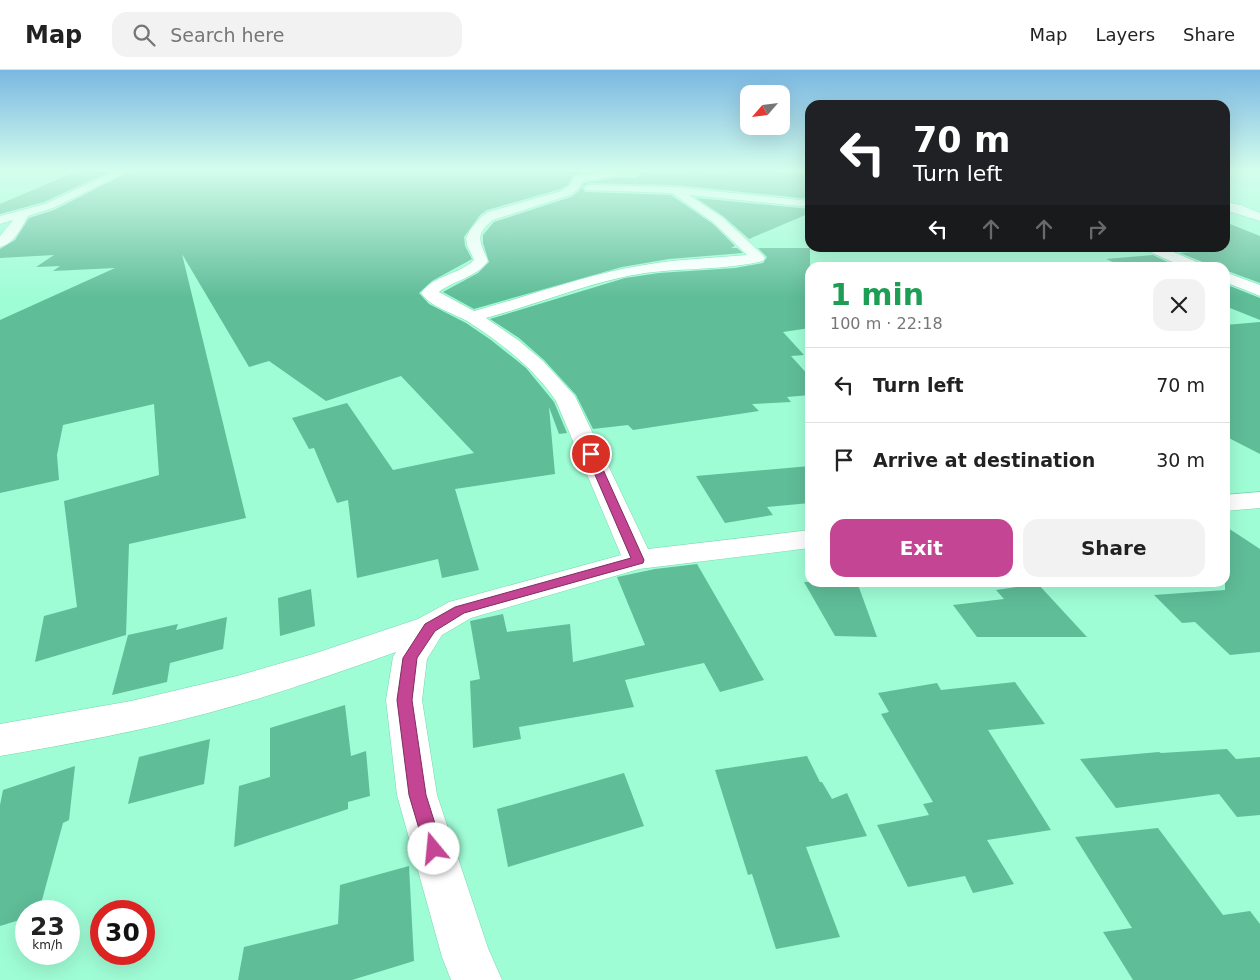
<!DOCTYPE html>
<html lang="en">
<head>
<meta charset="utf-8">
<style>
  :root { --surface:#fff; --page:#f2f2f2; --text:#222; --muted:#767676; --line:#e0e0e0; --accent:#c34593 }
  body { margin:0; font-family:"DejaVu Sans",sans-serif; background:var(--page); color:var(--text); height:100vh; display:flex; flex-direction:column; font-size:19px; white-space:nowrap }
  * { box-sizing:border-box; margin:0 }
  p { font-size:16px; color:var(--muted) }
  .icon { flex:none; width:28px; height:28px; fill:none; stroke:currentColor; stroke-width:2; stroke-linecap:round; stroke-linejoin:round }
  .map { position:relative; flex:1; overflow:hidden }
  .details { position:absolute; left:805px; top:192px; width:425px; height:325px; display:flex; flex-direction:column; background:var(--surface); border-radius:15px; box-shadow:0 5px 20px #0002 }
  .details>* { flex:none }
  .banner { position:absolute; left:805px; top:30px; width:425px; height:152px; border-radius:15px; box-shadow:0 5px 20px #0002; background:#202124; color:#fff; overflow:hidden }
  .needle { width:32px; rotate:242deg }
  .tools { position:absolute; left:740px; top:15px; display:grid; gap:10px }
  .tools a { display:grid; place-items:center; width:50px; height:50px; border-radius:10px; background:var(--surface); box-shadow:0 5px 20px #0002; font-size:25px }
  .speed { position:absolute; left:15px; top:830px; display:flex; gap:10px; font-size:25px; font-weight:700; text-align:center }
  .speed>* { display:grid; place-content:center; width:65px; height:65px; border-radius:50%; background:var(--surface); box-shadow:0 5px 20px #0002; line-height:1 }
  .speed small { font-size:12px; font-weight:400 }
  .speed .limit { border:8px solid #d22; background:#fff; color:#111 }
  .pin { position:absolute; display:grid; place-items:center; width:42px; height:42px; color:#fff; margin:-21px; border:2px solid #fff; border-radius:50%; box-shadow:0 1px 5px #0007 }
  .me { position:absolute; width:55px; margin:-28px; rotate:343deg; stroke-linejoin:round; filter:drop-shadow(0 0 4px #0008) }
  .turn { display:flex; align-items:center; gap:18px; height:105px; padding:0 25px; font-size:22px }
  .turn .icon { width:65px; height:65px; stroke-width:2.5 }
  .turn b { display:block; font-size:35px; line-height:42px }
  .lanes { display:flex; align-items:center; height:48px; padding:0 25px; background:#0003; justify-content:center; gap:25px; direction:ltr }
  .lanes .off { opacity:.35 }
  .round { display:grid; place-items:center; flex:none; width:52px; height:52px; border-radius:15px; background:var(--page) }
  .head { display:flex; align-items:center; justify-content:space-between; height:85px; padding:0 25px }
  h1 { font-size:30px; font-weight:700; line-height:38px; color:#1e9e55 }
  .button { display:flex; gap:10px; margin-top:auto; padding:10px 25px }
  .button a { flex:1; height:58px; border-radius:15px; background:var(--accent); color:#fff; font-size:20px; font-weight:700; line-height:58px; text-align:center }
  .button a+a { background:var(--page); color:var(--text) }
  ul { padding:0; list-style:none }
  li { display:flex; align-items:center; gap:15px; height:75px; padding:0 25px; border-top:1px solid var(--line) }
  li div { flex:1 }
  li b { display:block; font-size:19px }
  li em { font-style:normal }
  header { display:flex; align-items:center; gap:30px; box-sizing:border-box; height:70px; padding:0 25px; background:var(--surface); border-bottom:1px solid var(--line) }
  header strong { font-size:24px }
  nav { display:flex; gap:28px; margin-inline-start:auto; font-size:18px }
  .search { width:350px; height:45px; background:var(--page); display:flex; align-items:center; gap:12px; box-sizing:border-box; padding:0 18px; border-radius:15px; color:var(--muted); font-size:19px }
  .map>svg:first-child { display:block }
  .building { fill:#5fbd98 }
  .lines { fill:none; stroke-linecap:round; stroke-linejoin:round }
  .street-casing { stroke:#77d5af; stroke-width:1 }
  .street { fill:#fff; fill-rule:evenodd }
  .route { fill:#c34593; stroke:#7f2d60 }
</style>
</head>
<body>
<header>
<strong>Map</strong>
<div class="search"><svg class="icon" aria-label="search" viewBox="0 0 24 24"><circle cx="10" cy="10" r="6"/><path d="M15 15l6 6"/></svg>Search here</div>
<nav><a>Map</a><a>Layers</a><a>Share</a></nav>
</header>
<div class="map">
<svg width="1260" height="910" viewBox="0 0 1260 910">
  <rect width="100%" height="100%" fill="#9ffdd6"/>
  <g class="building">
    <polygon points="82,99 115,99 44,132 0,144 0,134"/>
    <polygon points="135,99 582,99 583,103 573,105 568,115 561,119 487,140 480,145 464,167 465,176 472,189 432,211 419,223 429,234 466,253 491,270 526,298 554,332 567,363 559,364 549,337 555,404 455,419 479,500 442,508 438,489 357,508 348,430 337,433 314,378 309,379 292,348 347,333 393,400 474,383 401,306 326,331 269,291 249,297 182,184 246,448 129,474 126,565 35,592 44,546 77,537 64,431 159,405 154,334 63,355 57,385 59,410 0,423 0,250 115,198 53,201 60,196 36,197 54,185 0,188 0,179 15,170 29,148 54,140"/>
    <polygon points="688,99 720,104 731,99 760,101 764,99 810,106 810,129 676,115 589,113 582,117 585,122 671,125 713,154 735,176 731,178 737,178 743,183 669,189 622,197 474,239 443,222 478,203 489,192 483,173 483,165 494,152 571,127 579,121 584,113 615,108 638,108 640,102 679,103"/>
    <polygon points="696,128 810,139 810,143 749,169 723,146"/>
    <polygon points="1225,152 1260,166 1260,213 1225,200 1225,198 1208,198 1205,193 1180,183 1225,179"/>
    <polygon points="758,178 810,178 810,258 783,262 804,285 791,286 810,307 810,325 787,327 791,332 752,334 759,341 633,360 628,355 593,359 576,325 544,290 519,268 490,249 625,208 659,203 735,198 763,193 767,187"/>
    <polygon points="1153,185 1180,198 1127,198 1106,189"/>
    <polygon points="1225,214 1260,228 1260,250 1225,236"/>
    <polygon points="1260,252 1260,384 1225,366 1225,255"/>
    <polygon points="810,396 810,433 767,437 773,445 725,453 696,406"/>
    <polygon points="1225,456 1260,479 1260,582 1230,585 1195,552 1182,553 1154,525 1225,520"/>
    <polygon points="697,494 764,610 720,622 704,593 625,610 634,637 519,657 521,669 473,678 470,611 480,609 470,551 503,544 507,562 570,554 573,592 645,575 617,507 655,499"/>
    <polygon points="804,512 857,512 877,567 835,566"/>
    <polygon points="1038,514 1087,567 977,567 953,535 1004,529 996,520"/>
    <polygon points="311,519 315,556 280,566 278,528"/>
    <polygon points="227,547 223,579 170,593 167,612 112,625 128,565 178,554 176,560"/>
    <polygon points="1015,612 1045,654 988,660 1051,760 987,770 1014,814 973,823 965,806 908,817 877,755 929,745 923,734 933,732 881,644 889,642 878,623 937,613 941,620"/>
    <polygon points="345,635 351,686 366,681 370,726 348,732 348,739 234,777 239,716 270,707 270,658"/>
    <polygon points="210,669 204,714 128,734 139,687"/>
    <polygon points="1227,679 1236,689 1260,687 1260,745 1237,747 1219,724 1116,738 1080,689 1159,682 1161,683"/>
    <polygon points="807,686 820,712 822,712 832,729 847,723 867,766 806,777 840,867 776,879 752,804 748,805 715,700"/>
    <polygon points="75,696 69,750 63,753 39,841 26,841 26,848 0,856 0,735 3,720"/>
    <polygon points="624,703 644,756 508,797 497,739"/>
    <polygon points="1158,758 1223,845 1250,841 1260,854 1260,910 1133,910 1103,862 1132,858 1075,767"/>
    <polygon points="409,796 414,891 352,910 238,910 244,877 338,854 340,815"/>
  </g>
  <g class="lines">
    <defs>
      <g id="street">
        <path d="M120 99H133L53 138 28 146C22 157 14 174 0 177V166L13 150 0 154V146L45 134Z"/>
        <path d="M611 99H621L616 106 583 111 577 120 570 125 493 150C473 166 481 172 488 191 476 208 454 210 439 222L474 241C530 226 586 204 644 195 677 189 712 188 747 185L714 153 672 123 585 120 584 118 589 115 676 117 810 131V137L689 125 722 147 763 185 765 188 763 191C727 200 682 198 645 203 592 211 538 234 486 248L518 270 543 291 575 326 648 479 810 460V478L639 499 471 548 442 565 427 589 422 630 437 725 488 878 502 910H451L442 887 397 725 386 630 393 587 396 582C334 604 272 626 208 643 140 661 70 674 0 686V654L131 631 237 606 313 584 418 549 449 532 621 485 556 331C534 298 501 273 467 251 453 243 430 237 421 223 434 205 458 205 474 190L467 175 466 168 470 160 481 147 488 142 562 121 569 116 575 106 609 101Z"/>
        <polygon points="1225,132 1241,135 1260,143 1260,151 1225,140"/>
        <polygon points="1146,178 1164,178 1204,195 1206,198 1186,198 1148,181"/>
        <polygon points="1225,202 1260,215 1260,226 1225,212"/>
        <polygon points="1260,422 1260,438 1225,441 1225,425"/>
      </g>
    </defs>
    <use href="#street" class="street-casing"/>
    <use href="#street" class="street"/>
  </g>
  <linearGradient id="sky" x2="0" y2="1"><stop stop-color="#7ab7e2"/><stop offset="0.44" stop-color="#d4feed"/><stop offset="1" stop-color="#d4feed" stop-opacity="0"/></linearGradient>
  <rect width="1260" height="227" fill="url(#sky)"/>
  <polygon class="route" points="591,381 596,384 644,490 643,493 464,543 435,561 417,588 412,630 426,725 443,779 440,785 434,788 427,785 425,779 409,725 397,630 403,588 425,554 455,537 631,488 586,384"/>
</svg>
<div class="tools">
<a><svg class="needle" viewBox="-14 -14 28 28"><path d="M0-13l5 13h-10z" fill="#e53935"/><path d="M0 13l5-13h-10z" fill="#767676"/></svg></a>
</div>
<div class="speed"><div>23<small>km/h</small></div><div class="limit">30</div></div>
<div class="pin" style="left:591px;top:384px;background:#d93025"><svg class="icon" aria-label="arrive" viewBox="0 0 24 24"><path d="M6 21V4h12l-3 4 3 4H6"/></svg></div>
<svg class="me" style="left:434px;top:779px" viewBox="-20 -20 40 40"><circle r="19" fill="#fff"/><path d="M0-13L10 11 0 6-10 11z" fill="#c34593"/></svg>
<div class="banner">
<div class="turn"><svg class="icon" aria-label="left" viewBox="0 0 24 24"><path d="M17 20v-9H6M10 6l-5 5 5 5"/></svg><div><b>70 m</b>Turn left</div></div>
<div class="lanes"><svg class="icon" aria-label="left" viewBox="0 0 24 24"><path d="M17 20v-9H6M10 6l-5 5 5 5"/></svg><svg class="icon off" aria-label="ahead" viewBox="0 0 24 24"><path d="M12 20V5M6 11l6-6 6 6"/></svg><svg class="icon off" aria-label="ahead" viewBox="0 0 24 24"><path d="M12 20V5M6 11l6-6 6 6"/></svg><svg class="icon off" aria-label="right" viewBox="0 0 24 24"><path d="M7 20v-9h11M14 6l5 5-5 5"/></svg></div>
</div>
<section class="details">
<div class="head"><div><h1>1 min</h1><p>100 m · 22:18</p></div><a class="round"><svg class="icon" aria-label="close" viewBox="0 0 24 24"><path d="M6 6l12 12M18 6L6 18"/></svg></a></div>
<ul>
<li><svg class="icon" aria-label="left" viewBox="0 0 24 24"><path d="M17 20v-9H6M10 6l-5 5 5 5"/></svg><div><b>Turn left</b></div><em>70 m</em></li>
<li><svg class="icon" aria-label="arrive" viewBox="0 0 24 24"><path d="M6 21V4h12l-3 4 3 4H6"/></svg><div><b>Arrive at destination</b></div><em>30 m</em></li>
</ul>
<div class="button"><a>Exit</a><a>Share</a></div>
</section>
</div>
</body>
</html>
